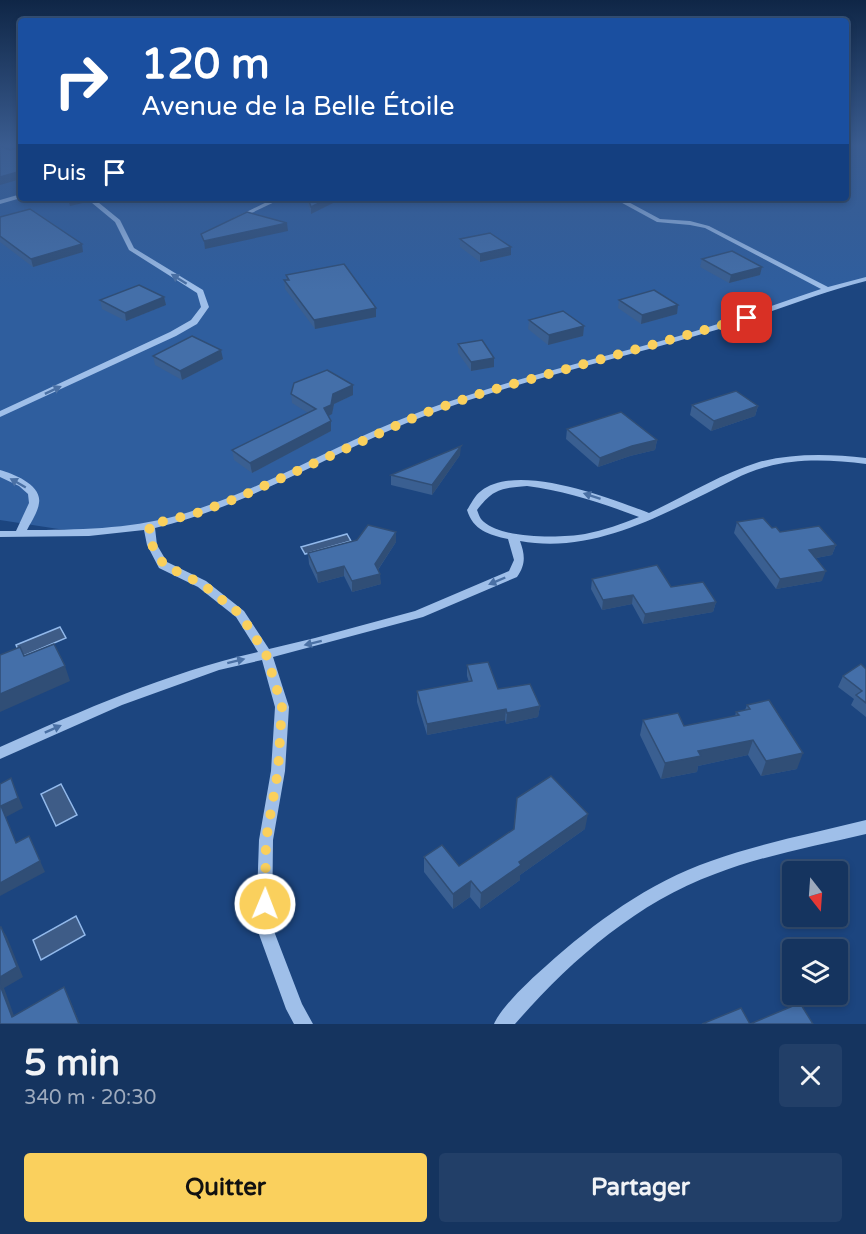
<!DOCTYPE html>
<html lang="fr">
<head>
<meta charset="utf-8">
<style>
  :root { --surface:#15345f; --page:#223f68; --text:#f1f3f6; --muted:#9daabd; --line:#344f74; --accent:#fad05d }
  body { margin:0; font-family:"Varela Round",sans-serif; background:var(--page); color:var(--text); height:100vh; display:flex; flex-direction:column; font-size:22px; white-space:nowrap }
  * { box-sizing:border-box; margin:0 }
  p { font-size:20px; color:var(--muted) }
  .icon { flex:none; width:33px; height:33px; fill:none; stroke:currentColor; stroke-width:2; stroke-linecap:round; stroke-linejoin:round }
  .map { position:relative; height:1024px; overflow:hidden }
  .details { display:flex; flex-direction:column; background:var(--surface); flex:1 }
  .details>* { flex:none }
  .hud { position:absolute; left:18px; top:18px; width:831px; height:183px; border-radius:6px; box-shadow:0 3px 9px #0003,0 0 0 2px var(--line); background:#1a4fa0; color:#fff; overflow:hidden }
  .needle { width:39px; rotate:163deg }
  .fabs { position:absolute; left:782px; top:861px; display:grid; gap:12px }
  .fabs a { display:grid; place-items:center; width:66px; height:66px; border-radius:6px; background:var(--surface); box-shadow:0 3px 9px #0003,0 0 0 2px var(--line); font-size:30px }
  .pin { position:absolute; display:grid; place-items:center; width:51px; height:51px; color:#fff; margin:-26px; border-radius:12px; box-shadow:0 3px 9px #0006 }
  .me { position:absolute; width:66px; margin:-33px; rotate:1deg; stroke-linejoin:round; filter:drop-shadow(0 0 4px #0008) }
  .turn { display:flex; align-items:center; gap:21px; height:126px; padding:0 24px; font-size:27px }
  .turn .icon { width:78px; height:78px; stroke-width:2.5 }
  .turn b { display:block; font-size:42px; line-height:51px }
  .then { display:flex; align-items:center; height:57px; padding:0 24px; background:#0003; gap:12px; font-size:22px }
  .round { display:grid; place-items:center; flex:none; width:63px; height:63px; border-radius:6px; background:var(--page) }
  .summary { display:flex; align-items:center; justify-content:space-between; height:102px; padding:0 24px }
  h1 { font-size:36px; font-weight:700; line-height:45px }
  .cta { display:flex; gap:12px; margin-top:auto; padding:12px 24px }
  .cta a { flex:1; height:69px; border-radius:6px; background:var(--accent); color:#111; font-size:24px; font-weight:700; line-height:69px; text-align:center }
  .cta a+a { background:var(--page); color:var(--text) }
  .map>svg:first-child { display:block }
  .green { fill:#2f5e9e }
  .water { fill:#3e5c87; stroke:#92b9eb; stroke-width:1.5 }
  .lines { fill:none; stroke-linecap:round; stroke-linejoin:round }
  .minor { fill:#9fbfe9; fill-rule:evenodd }
  .wall { fill:#3a5f91 }
  .shaded-wall { fill:#304e76 }
  .building { fill:#446fa9; stroke:#304e76; stroke-width:1.5 }
  .oneway { fill:#4a70a4 }
  .route { stroke:#fad05d; stroke-width:10; stroke-dasharray:0 18 }
</style>
</head>
<body>
<div class="map">
<svg width="866" height="1024" viewBox="0 0 866 1024">
  <rect width="100%" height="100%" fill="#1c457f"/>
  <polygon class="green" points="0,146 21,146 21,198 846,198 846,146 866,146 866,279 747,318 538,377 422,414 240,497 177,519 91,534 0,520"/>
  <g class="water">
    <polygon points="347,534 351,541 305,554 301,547"/>
    <polygon points="60,627 66,638 21,657 16,645"/>
    <polygon points="61,784 77,815 56,826 41,794"/>
    <polygon points="76,916 85,935 41,960 33,940"/>
  </g>
  <g class="lines">
    <g class="minor">
      <polygon points="21,194 21,198 0,204 0,200"/>
      <polygon points="86,198 93,198 120,220 134,248 203,290 209,307 197,324 176,336 0,417 0,411 170,332 191,320 201,307 197,293 129,250 115,222"/>
      <polygon points="275,198 283,198 239,219 234,218"/>
      <path d="M613 198H621L660 219 690 221 709 226 828 287 866 277V281C811 295 758 318 702 334 611 361 517 381 427 415 335 450 252 505 155 528L157 545 167 562 206 581 244 611 269 649 315 638 415 611 509 571 514 560 508 539C489 535 473 530 467 510 471 504 475 495 481 491 517 462 610 498 649 513 684 497 722 473 759 462 794 453 830 454 866 458V464C833 460 798 458 766 467 745 472 726 484 707 493 648 522 587 553 520 541 525 555 526 564 517 577L423 617 273 657 289 707 285 771 273 840 272 926 302 1004 313 1024H294L286 1009 256 926 259 840 271 771 275 707 262 660 219 670 122 705 0 759V747C85 709 167 673 258 652L236 617 198 587 159 568 147 545 144 530 89 536 0 537V531H16L29 503 28 494 19 486 0 477V470C14 474 42 485 39 503 38 512 31 522 27 530 77 530 128 529 176 516 262 491 338 442 422 411 506 380 593 360 679 336 727 322 774 305 821 289L705 228 690 225 657 222ZM527 486C566 491 602 503 639 517 622 524 604 530 585 534 561 538 503 539 484 522 480 519 479 515 477 510 493 489 501 488 527 486Z"/>
      <path d="M866 820V834C816 846 764 855 715 874 636 903 570 961 515 1024H494C501 1007 531 979 546 966 595 922 648 883 711 861 761 843 814 833 866 820Z"/>
    </g>
  </g>
  <g class="wall">
    <polygon points="243,198 258,198 252,201"/>
    <polygon points="306,198 343,198 311,214"/>
    <polygon points="0,217 83,252 33,267 0,242"/>
    <polygon points="460,239 511,255 480,262 460,247"/>
    <polygon points="702,259 760,275 729,283 700,267"/>
    <polygon points="286,275 376,317 315,329 285,289 284,280 286,280"/>
    <polygon points="164,297 166,305 126,321 102,309 100,300"/>
    <polygon points="619,300 678,305 677,314 641,324 618,308"/>
    <polygon points="529,320 584,326 583,336 548,345 528,329"/>
    <polygon points="458,344 494,367 471,371 458,353"/>
    <polygon points="153,356 223,359 182,380 155,365"/>
    <polygon points="353,385 353,395 334,404 332,414 328,416 331,421 331,431 252,473 234,460 232,450 308,413 292,403 291,394"/>
    <polygon points="692,405 758,406 755,416 711,431 690,415"/>
    <polygon points="567,429 657,440 655,450 630,456 598,467 566,439"/>
    <polygon points="460,455 432,495 391,485 391,475"/>
    <polygon points="737,522 772,528 780,532 836,545 832,555 816,558 822,581 776,589 734,533"/>
    <polygon points="396,542 378,570 381,584 352,592 344,576 318,583 309,564 308,553"/>
    <polygon points="592,579 671,587 716,602 713,612 643,624 632,604 602,610 591,589"/>
    <polygon points="467,665 498,689 540,706 538,717 506,724 505,720 427,735 417,702 417,691 469,682 467,676"/>
    <polygon points="866,669 866,717 851,705 854,699 838,687 843,676"/>
    <polygon points="747,705 797,769 761,776 748,755 698,766 697,772 661,779 640,735 643,720 684,726 735,716 736,712 745,710"/>
    <polygon points="585,829 520,875 520,880 480,909 470,897 453,909 424,872 424,857 459,866"/>
  </g>
  <g class="shaded-wall">
    <polygon points="21,171 21,179 0,185 0,177"/>
    <polygon points="72,198 86,198 87,202 70,206 68,199"/>
    <polygon points="329,198 343,198 311,214 311,207"/>
    <polygon points="287,223 288,231 205,249 204,241"/>
    <polygon points="82,244 83,252 33,267 31,259"/>
    <polygon points="511,247 511,255 480,262 480,254"/>
    <polygon points="762,267 760,275 729,283 731,275"/>
    <polygon points="164,297 166,305 126,321 125,313"/>
    <polygon points="678,305 677,314 641,324 642,315"/>
    <polygon points="376,308 376,317 315,329 314,320"/>
    <polygon points="584,326 583,336 548,345 549,335"/>
    <polygon points="221,350 223,359 182,380 180,371"/>
    <polygon points="494,358 494,367 471,371 471,362"/>
    <polygon points="353,385 353,395 334,404 332,414 325,418 324,408 333,394"/>
    <polygon points="758,406 755,416 711,431 714,421"/>
    <polygon points="331,421 331,431 252,473 250,463"/>
    <polygon points="657,440 655,450 630,456 598,467 600,458 632,446"/>
    <polygon points="461,446 460,455 432,495 432,485"/>
    <polygon points="396,532 396,542 375,574 375,564"/>
    <polygon points="836,545 832,555 805,560 809,550"/>
    <polygon points="344,566 344,576 318,583 317,573"/>
    <polygon points="826,571 822,581 776,589 780,579"/>
    <polygon points="380,574 381,584 352,592 352,581"/>
    <polygon points="633,595 632,604 602,610 603,600"/>
    <polygon points="716,602 713,612 643,624 645,614"/>
    <polygon points="65,666 70,681 0,712 0,694"/>
    <polygon points="540,706 538,717 506,724 507,713"/>
    <polygon points="506,709 505,720 427,735 427,724"/>
    <polygon points="753,740 748,755 698,766 697,772 661,779 665,763 698,751"/>
    <polygon points="803,753 797,769 761,776 766,761"/>
    <polygon points="11,778 23,808 6,817 22,853 1,806"/>
    <polygon points="588,814 585,829 520,875 520,880 480,909 481,893 519,862"/>
    <polygon points="29,836 45,872 0,896 0,883"/>
    <polygon points="471,881 470,897 453,909 453,894"/>
    <polygon points="1,927 7,937 23,977 4,988 17,1024 12,1017 0,985"/>
    <polygon points="64,987 69,997 80,1024 79,1024"/>
  </g>
  <g class="building">
    <polygon points="0,146 10,150 21,147 21,171 0,177"/>
    <polygon points="308,198 329,198 311,207"/>
    <polygon points="30,209 82,244 31,259 0,236 0,217"/>
    <polygon points="247,212 287,223 204,241 201,234"/>
    <polygon points="490,233 511,247 480,254 460,239"/>
    <polygon points="732,251 762,267 731,275 702,259"/>
    <polygon points="344,264 376,308 314,320 284,280 289,280 286,275"/>
    <polygon points="139,285 164,297 125,313 100,300"/>
    <polygon points="654,290 678,305 642,315 619,300"/>
    <polygon points="563,311 584,326 549,335 529,320"/>
    <polygon points="192,336 221,350 180,371 153,356"/>
    <polygon points="482,340 494,358 471,362 458,344"/>
    <polygon points="327,370 353,385 333,394 331,405 324,408 331,421 250,463 232,450 316,409 291,394 294,383"/>
    <polygon points="736,391 758,406 714,421 692,405"/>
    <polygon points="621,412 657,440 632,446 600,458 567,429"/>
    <polygon points="461,446 432,485 391,475"/>
    <polygon points="763,518 772,528 776,527 780,532 819,526 836,545 809,550 826,571 780,579 737,522"/>
    <polygon points="368,525 396,532 375,564 380,574 352,581 344,566 317,573 308,553 357,540"/>
    <polygon points="657,565 671,587 703,582 716,602 645,614 633,595 603,600 592,579"/>
    <polygon points="54,644 65,666 0,694 0,655 20,647 24,656"/>
    <polygon points="488,662 498,689 530,684 540,706 507,713 506,709 427,724 417,691 472,681 467,665"/>
    <polygon points="861,664 866,669 866,703 856,695 862,691 843,676"/>
    <polygon points="769,700 803,753 766,761 753,740 698,751 701,756 665,763 643,720 678,713 684,726 739,715 736,712 750,709 747,705"/>
    <polygon points="551,776 588,814 519,862 521,865 481,893 471,881 453,894 424,857 442,845 459,866 514,829 517,798"/>
    <polygon points="11,778 18,798 1,806 16,843 29,836 40,861 0,883 0,784"/>
    <polygon points="0,927 1,927 17,967 0,977"/>
    <polygon points="0,985 12,1017 64,987 79,1024 0,1024"/>
    <polygon points="800,1003 813,1024 702,1024 741,1008 750,1024"/>
  </g>
  <defs><path id="oneway-solid" d="M-6-.8H1V-3.2L6.5 0L1 3.2V.8H-6Z" transform="scale(1.5)"/></defs>
  <g class="oneway">
    <use href="#oneway-solid" transform="translate(179 279) rotate(-148)"/>
    <use href="#oneway-solid" transform="translate(53 390) rotate(-25)"/>
    <use href="#oneway-solid" transform="translate(18 483) rotate(-150)"/>
    <use href="#oneway-solid" transform="translate(592 496) rotate(-162)"/>
    <use href="#oneway-solid" transform="translate(497 581) rotate(157)"/>
    <use href="#oneway-solid" transform="translate(313 643) rotate(166)"/>
    <use href="#oneway-solid" transform="translate(236 661) rotate(-14)"/>
    <use href="#oneway-solid" transform="translate(53 729) rotate(-24)"/>
  </g>
  <linearGradient id="sky" x2="0" y2="1"><stop stop-color="#0f2646"/><stop offset="0.5" stop-color="#3a5c90"/><stop offset="1" stop-color="#3a5c90" stop-opacity="0"/></linearGradient>
  <rect width="866" height="290" fill="url(#sky)"/>
  <g class="lines">
    <polyline class="route" points="265,904 266,840 278,771 282,706 266,654 240,614 202,584 164,565 152,545 149,525 197,513 240,497 422,414 485,392 747,318"/>
  </g>
</svg>
<div class="fabs">
<a><svg class="needle" viewBox="-14 -14 28 28"><path d="M0-13l5 13h-10z" fill="#e53935"/><path d="M0 13l5-13h-10z" fill="#9daabd"/></svg></a>
<a><svg class="icon" aria-label="layers" viewBox="0 0 24 24"><path d="M12 4l9 5-9 5-9-5zM3 14l9 5 9-5"/></svg></a>
</div>
<div class="pin" style="left:747px;top:318px;background:#d93025"><svg class="icon" aria-label="arrive" viewBox="0 0 24 24"><path d="M6 21V4h12l-3 4 3 4H6"/></svg></div>
<svg class="me" style="left:265px;top:904px" viewBox="-20 -20 40 40"><circle r="17" fill="#fad05d" stroke="#fff" stroke-width="3"/><path d="M0-11L8 9 0 5-8 9z" fill="#fff"/></svg>
<div class="hud">
<div class="turn"><svg class="icon" aria-label="right" viewBox="0 0 24 24"><path d="M7 20v-9h11M14 6l5 5-5 5"/></svg><div><b>120 m</b>Avenue de la Belle Étoile</div></div>
<div class="then">Puis<svg class="icon" aria-label="arrive" viewBox="0 0 24 24"><path d="M6 21V4h12l-3 4 3 4H6"/></svg></div>
</div>
</div>
<section class="details">
<div class="summary"><div><h1>5 min</h1><p>340 m · 20:30</p></div><a class="round"><svg class="icon" aria-label="close" viewBox="0 0 24 24"><path d="M6 6l12 12M18 6L6 18"/></svg></a></div>
<div class="cta"><a>Quitter</a><a>Partager</a></div>
</section>
</body>
</html>
